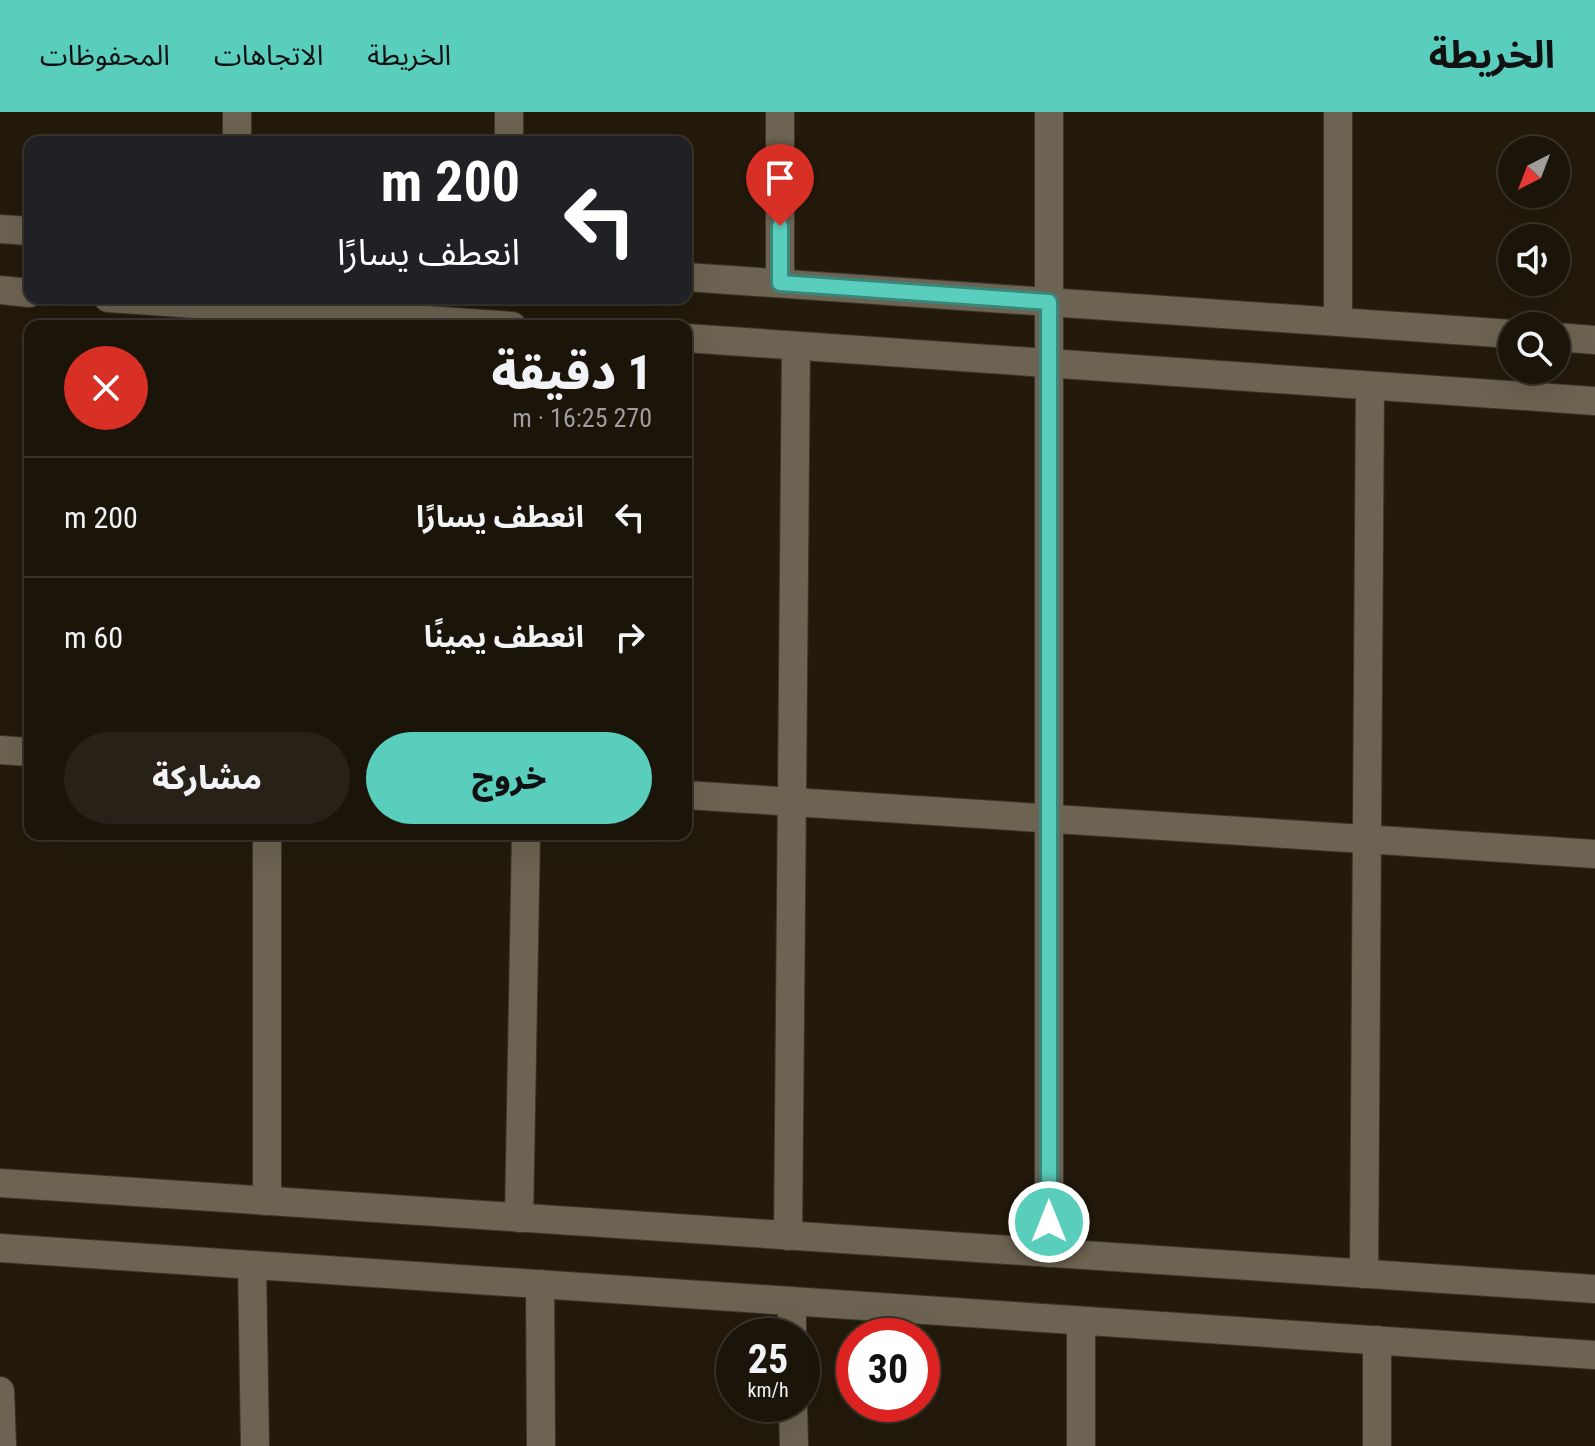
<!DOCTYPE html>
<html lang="ar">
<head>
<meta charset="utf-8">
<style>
  :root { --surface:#1a1409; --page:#272117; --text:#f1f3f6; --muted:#9f9e9c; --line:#38332a; --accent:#5acebc }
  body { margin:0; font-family:"Roboto Condensed","Noto Sans Arabic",sans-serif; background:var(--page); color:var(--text); direction:rtl; height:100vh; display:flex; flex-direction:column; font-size:30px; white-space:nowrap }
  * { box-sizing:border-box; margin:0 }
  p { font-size:26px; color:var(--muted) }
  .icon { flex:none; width:44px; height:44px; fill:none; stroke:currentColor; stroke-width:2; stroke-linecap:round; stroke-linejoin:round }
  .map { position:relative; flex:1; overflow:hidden; direction:ltr }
  .panel { position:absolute; left:24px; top:208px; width:668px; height:520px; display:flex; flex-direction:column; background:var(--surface); border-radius:16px; box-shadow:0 8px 32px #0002,0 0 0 2px var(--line); direction:rtl }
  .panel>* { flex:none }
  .guide { position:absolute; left:24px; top:24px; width:668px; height:168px; border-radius:16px; box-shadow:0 8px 32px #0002,0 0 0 2px var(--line); direction:rtl; background:#202124; color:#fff; overflow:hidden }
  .needle { width:52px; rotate:222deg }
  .tools { position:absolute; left:1498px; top:24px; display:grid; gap:16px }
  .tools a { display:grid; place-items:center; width:72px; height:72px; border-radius:50%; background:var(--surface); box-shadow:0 8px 32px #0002,0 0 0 2px var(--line); font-size:40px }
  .speed { position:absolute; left:716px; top:1206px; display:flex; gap:16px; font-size:40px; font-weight:700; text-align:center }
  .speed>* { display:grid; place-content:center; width:104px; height:104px; border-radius:50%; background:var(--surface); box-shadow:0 8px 32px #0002,0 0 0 2px var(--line); line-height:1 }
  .speed small { font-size:20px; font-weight:400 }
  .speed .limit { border:12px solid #d22; background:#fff; color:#111 }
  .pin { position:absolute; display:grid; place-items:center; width:68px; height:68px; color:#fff; margin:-82px -34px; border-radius:50% 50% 50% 0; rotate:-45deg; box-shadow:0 0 8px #0007 }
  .pin .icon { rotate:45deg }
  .me { position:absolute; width:88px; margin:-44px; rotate:0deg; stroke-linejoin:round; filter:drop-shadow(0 0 6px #0008) }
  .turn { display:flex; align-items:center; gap:28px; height:168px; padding:0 40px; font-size:36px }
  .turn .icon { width:104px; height:104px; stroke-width:2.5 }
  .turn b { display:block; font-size:56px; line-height:68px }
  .round { display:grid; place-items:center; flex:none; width:84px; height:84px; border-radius:42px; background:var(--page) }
  .overview { display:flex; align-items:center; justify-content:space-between; height:136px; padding:0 40px }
  h1 { font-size:48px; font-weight:800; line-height:60px }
  .primary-button { display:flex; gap:16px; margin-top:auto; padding:16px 40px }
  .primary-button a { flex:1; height:92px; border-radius:48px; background:var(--accent); color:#111; font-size:32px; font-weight:800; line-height:92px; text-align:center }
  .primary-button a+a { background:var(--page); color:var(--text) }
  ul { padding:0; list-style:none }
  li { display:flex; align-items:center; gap:24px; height:120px; padding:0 40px; border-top:2px solid var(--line) }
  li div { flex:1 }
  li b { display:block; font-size:30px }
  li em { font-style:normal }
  header { display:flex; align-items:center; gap:48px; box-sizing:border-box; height:112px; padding:0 40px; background:var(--accent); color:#111 }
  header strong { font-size:38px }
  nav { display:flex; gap:44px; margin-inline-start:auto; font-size:28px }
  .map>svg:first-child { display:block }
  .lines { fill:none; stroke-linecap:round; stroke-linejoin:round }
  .street-casing { stroke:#3b352f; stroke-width:30 }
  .street { stroke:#6d6352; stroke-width:28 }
  .route-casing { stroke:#3a867a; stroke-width:20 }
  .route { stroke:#5acebc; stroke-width:14 }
</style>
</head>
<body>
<header>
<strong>الخريطة</strong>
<nav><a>الخريطة</a><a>الاتجاهات</a><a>المحفوظات</a></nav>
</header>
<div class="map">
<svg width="1595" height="1334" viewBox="0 0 1595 1334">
  <rect width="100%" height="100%" fill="#231a0c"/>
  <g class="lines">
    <defs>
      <g id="street">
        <polyline points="237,0 237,30"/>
        <polyline points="509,0 509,30"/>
        <polyline points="780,0 780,171"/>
        <polyline points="0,117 30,119"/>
        <polyline points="686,165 1512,222"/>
        <polyline points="0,178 30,181"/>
        <polyline points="108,186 512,214"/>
        <polyline points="1338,210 1338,0"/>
        <polyline points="1556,225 1595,228"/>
        <polyline points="686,226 1595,289"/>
        <polyline points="0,638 30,640"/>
        <polyline points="686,683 1595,742"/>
        <polyline points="267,722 267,1089"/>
        <polyline points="0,1071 1595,1177"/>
        <polyline points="519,1106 526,722"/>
        <polyline points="788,1124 796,234"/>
        <polyline points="0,1136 1595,1243"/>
        <polyline points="1049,1141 1049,0"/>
        <polyline points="252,1153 255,1334"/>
        <polyline points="1364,1162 1370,274"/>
        <polyline points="540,1172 541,1334"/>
        <polyline points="792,1189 792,1224"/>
        <polyline points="1081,1209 1081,1334"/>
        <polyline points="0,1279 2,1334"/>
        <polyline points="793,1292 794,1334"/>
        <polyline points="1377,1334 1377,1228"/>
      </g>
    </defs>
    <use href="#street" class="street-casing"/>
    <use href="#street" class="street"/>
  </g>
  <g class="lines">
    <defs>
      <polyline id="route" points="780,114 780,171 1049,190 1049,1110"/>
    </defs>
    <use href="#route" class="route-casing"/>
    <use href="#route" class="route"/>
  </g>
</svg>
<div class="tools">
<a><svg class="needle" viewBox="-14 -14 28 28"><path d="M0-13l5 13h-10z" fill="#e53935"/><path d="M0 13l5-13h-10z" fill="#9f9e9c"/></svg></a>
<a><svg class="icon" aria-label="sound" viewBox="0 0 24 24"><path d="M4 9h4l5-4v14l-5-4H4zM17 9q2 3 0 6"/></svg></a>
<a><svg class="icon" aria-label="search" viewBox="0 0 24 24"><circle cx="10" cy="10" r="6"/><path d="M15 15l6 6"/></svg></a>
</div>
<div class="speed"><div>25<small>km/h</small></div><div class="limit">30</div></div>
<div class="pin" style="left:780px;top:114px;background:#d93025"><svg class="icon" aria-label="arrive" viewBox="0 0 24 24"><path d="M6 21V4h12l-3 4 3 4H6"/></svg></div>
<svg class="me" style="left:1049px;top:1110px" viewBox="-20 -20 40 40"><circle r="17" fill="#5acebc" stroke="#fff" stroke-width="3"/><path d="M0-11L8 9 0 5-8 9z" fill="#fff"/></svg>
<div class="guide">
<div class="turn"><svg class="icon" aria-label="left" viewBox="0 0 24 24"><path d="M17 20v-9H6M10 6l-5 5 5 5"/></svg><div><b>200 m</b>انعطف يسارًا</div></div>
</div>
<section class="panel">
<div class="overview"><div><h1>1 دقيقة</h1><p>270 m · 16:25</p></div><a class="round" style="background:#d93025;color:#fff"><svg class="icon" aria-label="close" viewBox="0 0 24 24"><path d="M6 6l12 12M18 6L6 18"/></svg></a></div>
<ul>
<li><svg class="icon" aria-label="left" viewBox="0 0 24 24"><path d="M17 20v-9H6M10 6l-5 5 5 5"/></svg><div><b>انعطف يسارًا</b></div><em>200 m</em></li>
<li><svg class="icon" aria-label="right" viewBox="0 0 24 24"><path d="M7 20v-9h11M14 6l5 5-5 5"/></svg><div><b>انعطف يمينًا</b></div><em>60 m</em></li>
</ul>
<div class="primary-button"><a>خروج</a><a>مشاركة</a></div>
</section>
</div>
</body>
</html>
